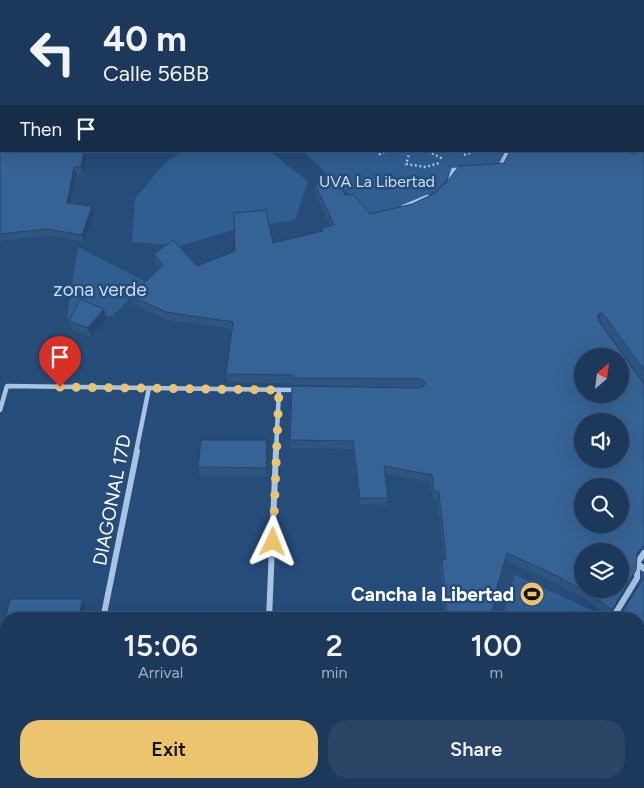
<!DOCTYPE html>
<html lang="en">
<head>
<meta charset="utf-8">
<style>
  :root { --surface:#1c395b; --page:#294464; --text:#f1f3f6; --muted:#a0acbb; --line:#3a5371; --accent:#ecc46d }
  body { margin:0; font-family:Figtree,sans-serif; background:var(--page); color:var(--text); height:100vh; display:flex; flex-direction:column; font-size:19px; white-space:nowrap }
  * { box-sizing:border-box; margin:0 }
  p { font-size:16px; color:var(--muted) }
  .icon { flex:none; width:28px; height:28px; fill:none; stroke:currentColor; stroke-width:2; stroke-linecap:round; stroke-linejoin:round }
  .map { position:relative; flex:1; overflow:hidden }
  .side { position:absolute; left:0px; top:612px; width:645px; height:176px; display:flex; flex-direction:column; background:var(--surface); border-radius:20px 20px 0 0; box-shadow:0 5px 20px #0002,0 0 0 1px var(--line) }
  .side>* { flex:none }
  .top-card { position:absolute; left:0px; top:0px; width:645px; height:152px; box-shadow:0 5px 20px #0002,0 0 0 1px var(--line); background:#1c395b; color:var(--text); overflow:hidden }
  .needle { width:32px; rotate:28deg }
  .buttons { position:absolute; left:574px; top:348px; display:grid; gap:10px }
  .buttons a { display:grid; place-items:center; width:55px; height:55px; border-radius:50%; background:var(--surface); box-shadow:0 5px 20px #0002,0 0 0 1px var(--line); font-size:25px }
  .pin { position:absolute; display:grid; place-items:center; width:42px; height:42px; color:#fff; margin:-51px -21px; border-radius:50% 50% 50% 0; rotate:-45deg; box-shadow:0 0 5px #0007 }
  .pin .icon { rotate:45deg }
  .me { position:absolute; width:55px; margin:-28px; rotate:2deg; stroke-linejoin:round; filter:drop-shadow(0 0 4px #0008) }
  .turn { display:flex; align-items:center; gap:18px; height:105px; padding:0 20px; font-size:22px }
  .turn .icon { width:65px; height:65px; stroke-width:2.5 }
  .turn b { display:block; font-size:35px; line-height:42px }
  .then { display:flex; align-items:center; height:48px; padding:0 20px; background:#0003; gap:10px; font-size:19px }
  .eta { display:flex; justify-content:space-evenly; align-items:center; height:85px; text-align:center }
  .eta b { font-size:30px; font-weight:600; line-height:35px }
  .button { display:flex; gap:10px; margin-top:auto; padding:10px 20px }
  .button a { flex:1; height:58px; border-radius:20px; background:var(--accent); color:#111; font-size:20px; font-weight:600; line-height:58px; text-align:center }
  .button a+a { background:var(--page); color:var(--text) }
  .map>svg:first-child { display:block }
  .green { fill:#305e90 }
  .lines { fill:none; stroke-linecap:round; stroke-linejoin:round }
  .path-far1 { stroke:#a8c4e3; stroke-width:2.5; stroke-dasharray:2 2.5; stroke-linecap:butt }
  .path { stroke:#a8c4e3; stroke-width:4; stroke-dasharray:3 4.5; stroke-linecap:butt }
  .street-far2 { stroke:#a8c4e3; stroke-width:4 }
  .street-far1 { stroke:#a8c4e3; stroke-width:4.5 }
  .street { stroke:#a8c4e3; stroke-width:6 }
  .wall { fill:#2e5580 }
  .shaded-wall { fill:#264568 }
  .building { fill:#366395; stroke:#264568; fill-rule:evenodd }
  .route { stroke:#ecc46d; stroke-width:9; stroke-dasharray:0 16.2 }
  .labels { text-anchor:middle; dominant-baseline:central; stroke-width:5; stroke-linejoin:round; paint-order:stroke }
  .far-park-label { font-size:16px; fill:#cadef3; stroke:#264c79 }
  .park-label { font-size:19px; fill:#cadef3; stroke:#264c79 }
  .street-label { font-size:19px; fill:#fff; stroke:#264c79 }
  .poi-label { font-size:19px; font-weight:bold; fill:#fff; stroke:#264c79; text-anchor:end }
</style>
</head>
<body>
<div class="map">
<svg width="644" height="788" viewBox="0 0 644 788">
  <rect width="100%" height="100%" fill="#264c79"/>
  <g class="green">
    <polygon points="183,151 269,151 308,181 295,220 237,229 179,246 132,242 135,199 164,164"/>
    <path d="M303 151H506L499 166 451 169C443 201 396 207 369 214Z"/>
    <polygon points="78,247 147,282 112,316 67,318"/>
    <polygon points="515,575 596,612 594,619 502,619"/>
  </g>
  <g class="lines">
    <g class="path-far1">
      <polyline points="375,151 380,154 387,151"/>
      <polyline points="410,151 406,164 426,167 439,163"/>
      <polyline points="428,151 443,159"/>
      <polyline points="464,155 475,151"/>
    </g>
    <g class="path">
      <polyline points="0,728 6,727"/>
      <polyline points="59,788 60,782"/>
    </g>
    <g class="street-far2">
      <polyline points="499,168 508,151"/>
      <polyline points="450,180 453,170 461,169"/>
    </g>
    <g class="street-far1">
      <polyline points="403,207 427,197"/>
      <polyline points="0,410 7,386 297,390"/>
      <polyline points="136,452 149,388"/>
      <polyline points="276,452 279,390"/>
    </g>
    <g class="street">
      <polyline points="637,563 644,569"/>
      <polyline points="103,619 137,451"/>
      <polyline points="269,619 276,451"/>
      <polyline points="612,619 637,578 637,563 644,553"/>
      <polyline points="0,701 6,701"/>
      <polyline points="639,763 644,757"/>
      <polyline points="423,782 424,788"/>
      <polyline points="528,782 535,788"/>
      <polyline points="246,788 247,782"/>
      <polyline points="619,788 623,782"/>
    </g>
  </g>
  <g class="wall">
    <polygon points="526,0 644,0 644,151 644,1 528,1"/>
    <polygon points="0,53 87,151 83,174 76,174 70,204 92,206 94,213 84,242 50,236 0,241"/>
    <polygon points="640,151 632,153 644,151 644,383 601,323 599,322 644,384 644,549 641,549 637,554 612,610 608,616 584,598 558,585 558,584 505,560 488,619 445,619 440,566 442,559 444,559 437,499 433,499 430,482 385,474 388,498 387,505 360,504 353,449 290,448 290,440 421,388 292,385 292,383 227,382 226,374 232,329 167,320 133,304 131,296 160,267 155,262 154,254 197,266 273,243 322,231 322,228 330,226 315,192 315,184 345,195 370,214 412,204 504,163"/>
    <polygon points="107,318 91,337 72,330 69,321"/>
    <polygon points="268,448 267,476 200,476 198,467"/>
    <polygon points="644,571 644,753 640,756 639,760 644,788 624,788 627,784 627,782 639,782 639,619 618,619 641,581 642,573"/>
    <polygon points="10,599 82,599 86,606 84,619 6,619 6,691 0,691 0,640"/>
    <polygon points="612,782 619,782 614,786"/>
  </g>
  <g class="shaded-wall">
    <polygon points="84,151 87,151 83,174 81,167"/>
    <polygon points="627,151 640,151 628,154"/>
    <polygon points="74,167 76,174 69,210 67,203"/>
    <polygon points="92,206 94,213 84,242 82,235"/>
    <polygon points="104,309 107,318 91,337 88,328"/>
    <polygon points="601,313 598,321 598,315"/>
    <polygon points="267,440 268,448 267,476 266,468"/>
    <polygon points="82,599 86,606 84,619 79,619"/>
    <polygon points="152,782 156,782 155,788 152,788"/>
  </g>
  <g class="building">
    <polygon points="47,0 80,0 80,1 48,1"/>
    <polygon points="138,0 373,0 373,1 137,1"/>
    <polygon points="542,0 644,0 644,143 644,1 544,1"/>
    <polygon points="0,53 1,53 1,151 84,151 81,167 74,167 67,203 92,206 82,235 47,229 0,234"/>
    <path d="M510 151H629V152L633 154 644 151V370L604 315 601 313 598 315V320L644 384V545L637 554 636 570 612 610 588 592 561 579 562 578 507 553 495 594 498 595 488 619H447L442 559H446L439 492H434L432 475 384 466 388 498H360L353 441 290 440 292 386 421 388 424 386 425 382 421 379 292 378V375L226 374 233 322 166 312 131 296 163 265 154 254 173 240 197 266 235 251 234 213 266 210 273 243 323 231 322 228 334 225 315 184 338 180 345 195 353 194 370 214 412 204 433 194 446 183 459 166 504 163ZM582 356H620V394H582ZM582 421H620V459H582ZM582 486H620V524H582ZM582 551H620V589H582Z"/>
    <polygon points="80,299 104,309 88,328 69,321"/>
    <polygon points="201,440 267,440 266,468 198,467"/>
    <polygon points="644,577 644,752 640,756 639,760 643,764 644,763 644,788 626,788 631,782 639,782 639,619 624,619 620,616"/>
    <polygon points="10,599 82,599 79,619 6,619 6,685 0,685 0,640"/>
    <polygon points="63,782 152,782 152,788 62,788"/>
    <polygon points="197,782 240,782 242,788 249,786 249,782 301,782 301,788 196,788"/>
    <rect x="360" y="782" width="53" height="6"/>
  </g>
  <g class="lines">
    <polyline class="route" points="60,387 279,390 273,542"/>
  </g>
  <defs>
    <symbol id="stadium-disc" viewBox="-11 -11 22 22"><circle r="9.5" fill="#ecc46d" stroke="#264c79"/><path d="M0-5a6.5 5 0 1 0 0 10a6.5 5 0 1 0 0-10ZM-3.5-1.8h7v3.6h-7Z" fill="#111"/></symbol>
  </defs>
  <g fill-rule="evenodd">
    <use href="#stadium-disc" x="518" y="580" width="28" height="28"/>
  </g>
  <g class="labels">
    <g class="far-park-label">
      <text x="377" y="181">UVA La Libertad</text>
    </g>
    <g class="park-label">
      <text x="100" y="289">zona verde</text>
    </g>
    <g class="street-label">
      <text transform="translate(112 500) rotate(-79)">DIAGONAL 17D</text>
    </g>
    <g class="poi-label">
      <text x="514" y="594">Cancha la Libertad</text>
    </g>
  </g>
</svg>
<div class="buttons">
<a><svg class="needle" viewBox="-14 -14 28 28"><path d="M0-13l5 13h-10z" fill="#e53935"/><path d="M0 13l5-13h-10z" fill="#a0acbb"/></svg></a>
<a><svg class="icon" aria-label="sound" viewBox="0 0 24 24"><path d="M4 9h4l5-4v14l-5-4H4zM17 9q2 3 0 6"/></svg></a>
<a><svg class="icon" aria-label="search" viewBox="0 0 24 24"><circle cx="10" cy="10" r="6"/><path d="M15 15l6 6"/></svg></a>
<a><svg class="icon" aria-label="layers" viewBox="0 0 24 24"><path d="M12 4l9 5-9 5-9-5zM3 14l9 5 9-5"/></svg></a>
</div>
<div class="pin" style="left:60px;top:387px;background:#d93025"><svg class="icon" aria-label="arrive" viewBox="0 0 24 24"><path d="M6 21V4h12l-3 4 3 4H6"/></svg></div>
<svg class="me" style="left:273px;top:542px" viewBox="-20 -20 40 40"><path d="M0-17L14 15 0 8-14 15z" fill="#ecc46d" stroke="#fff" stroke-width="4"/></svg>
<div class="top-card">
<div class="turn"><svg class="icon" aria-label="left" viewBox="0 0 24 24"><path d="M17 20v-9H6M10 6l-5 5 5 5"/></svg><div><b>40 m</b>Calle 56BB</div></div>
<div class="then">Then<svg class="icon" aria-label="arrive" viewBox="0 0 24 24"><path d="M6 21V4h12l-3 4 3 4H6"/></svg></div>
</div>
<section class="side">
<div class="eta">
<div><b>15:06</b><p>Arrival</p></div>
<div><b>2</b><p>min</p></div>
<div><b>100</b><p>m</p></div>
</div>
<div class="button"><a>Exit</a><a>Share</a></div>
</section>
</div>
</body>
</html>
